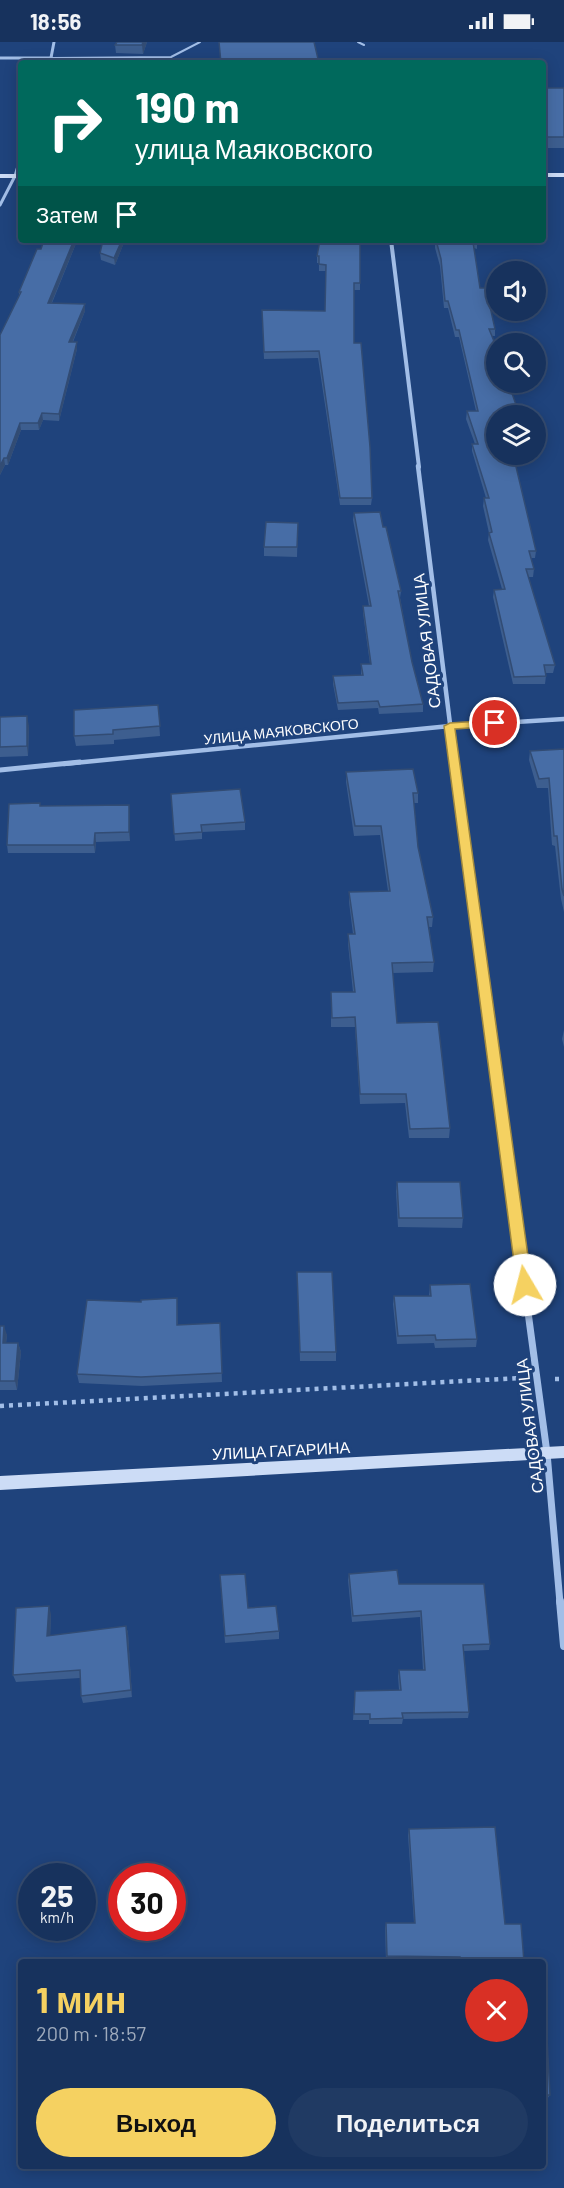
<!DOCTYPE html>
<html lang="ru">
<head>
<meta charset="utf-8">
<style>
  :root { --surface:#17325d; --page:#203a63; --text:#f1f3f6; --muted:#9eaabc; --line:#364d72; --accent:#f5d161 }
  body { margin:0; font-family:Barlow,sans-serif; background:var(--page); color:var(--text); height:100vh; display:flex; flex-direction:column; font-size:22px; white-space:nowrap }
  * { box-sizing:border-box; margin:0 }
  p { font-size:20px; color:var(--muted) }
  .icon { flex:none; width:33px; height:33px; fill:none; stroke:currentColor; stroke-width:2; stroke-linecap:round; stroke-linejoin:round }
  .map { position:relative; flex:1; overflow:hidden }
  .sheet { position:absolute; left:18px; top:1917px; width:528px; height:210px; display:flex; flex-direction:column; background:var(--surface); border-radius:6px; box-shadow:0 3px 15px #0003,0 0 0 2px var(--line) }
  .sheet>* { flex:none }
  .banner { position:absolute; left:18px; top:18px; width:528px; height:183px; border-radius:6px; box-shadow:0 3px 15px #0003,0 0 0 2px var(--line); background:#00695c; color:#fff; overflow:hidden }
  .buttons { position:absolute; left:486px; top:219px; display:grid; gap:12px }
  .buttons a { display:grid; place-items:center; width:60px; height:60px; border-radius:50%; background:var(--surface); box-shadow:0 3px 15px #0003,0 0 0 2px var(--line); font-size:30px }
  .speed { position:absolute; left:18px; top:1821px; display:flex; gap:12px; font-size:30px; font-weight:700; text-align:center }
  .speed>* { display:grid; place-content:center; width:78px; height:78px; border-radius:50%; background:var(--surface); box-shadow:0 3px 15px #0003,0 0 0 2px var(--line); line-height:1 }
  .speed small { font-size:15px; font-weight:400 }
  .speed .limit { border:9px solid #d22; background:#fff; color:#111 }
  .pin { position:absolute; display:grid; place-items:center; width:51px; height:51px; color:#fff; margin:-26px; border:3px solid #fff; border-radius:50%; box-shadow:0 2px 6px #0007 }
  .me { position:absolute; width:66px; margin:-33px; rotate:352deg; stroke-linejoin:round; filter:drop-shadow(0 0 4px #0008) }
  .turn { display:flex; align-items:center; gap:21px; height:126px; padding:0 18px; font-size:27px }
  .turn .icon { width:78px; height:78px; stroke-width:2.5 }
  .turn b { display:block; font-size:42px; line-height:51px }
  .then { display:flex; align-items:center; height:57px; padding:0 18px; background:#0003; gap:12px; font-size:22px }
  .round { display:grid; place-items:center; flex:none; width:63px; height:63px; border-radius:32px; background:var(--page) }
  .head { display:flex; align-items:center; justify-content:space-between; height:102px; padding:0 18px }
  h1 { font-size:36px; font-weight:700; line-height:45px; color:var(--accent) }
  .cta { display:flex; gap:12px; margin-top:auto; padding:12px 18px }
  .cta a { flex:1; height:69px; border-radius:36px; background:var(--accent); color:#111; font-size:24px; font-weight:700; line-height:69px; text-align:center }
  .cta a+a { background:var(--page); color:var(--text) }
  .status { display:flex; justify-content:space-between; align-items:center; height:42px; padding:0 30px; background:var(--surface); direction:ltr }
  .status svg { height:16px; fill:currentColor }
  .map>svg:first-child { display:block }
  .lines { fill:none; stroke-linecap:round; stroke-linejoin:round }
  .path { stroke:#a2bee7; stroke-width:4.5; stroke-dasharray:4 5; stroke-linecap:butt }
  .lane { stroke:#a2bee7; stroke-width:2 }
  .street-far5 { stroke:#a2bee7; stroke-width:3 }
  .street-far4 { stroke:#a2bee7; stroke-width:4 }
  .street-far3 { stroke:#a2bee7; stroke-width:4.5 }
  .street-far2 { stroke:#a2bee7; stroke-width:5 }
  .street-far1 { stroke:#a2bee7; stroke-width:7 }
  .street { stroke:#a2bee7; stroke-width:8 }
  .secondary { fill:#ccdcf6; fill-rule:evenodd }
  .wall { fill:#3d5e8f }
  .shaded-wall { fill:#324c74 }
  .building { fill:#476da6; stroke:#324c74; stroke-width:1.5 }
  .route { fill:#f5d161; stroke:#9f883f; stroke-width:1.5 }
  .labels { text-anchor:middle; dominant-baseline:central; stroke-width:6; stroke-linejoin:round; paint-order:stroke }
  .far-street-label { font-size:14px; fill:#fff; stroke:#1f437c }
  .street-label { font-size:16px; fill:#fff; stroke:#1f437c }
</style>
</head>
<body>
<div class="status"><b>18:56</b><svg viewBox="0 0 49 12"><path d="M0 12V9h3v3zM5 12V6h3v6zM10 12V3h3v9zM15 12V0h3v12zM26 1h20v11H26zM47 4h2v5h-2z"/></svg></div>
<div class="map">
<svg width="564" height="2146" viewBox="0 0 564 2146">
  <rect width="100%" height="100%" fill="#1f437c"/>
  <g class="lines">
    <g class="path">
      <polyline points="555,1337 564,1337"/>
      <polyline points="0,1364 520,1336"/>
    </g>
    <g class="lane">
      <polyline points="358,0 364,3"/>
      <polyline points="52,16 171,15 200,0"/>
    </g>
    <g class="street-far5">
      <polyline points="0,16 52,16"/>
      <polyline points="50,21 54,0"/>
      <polyline points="0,163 15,134 21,114"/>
    </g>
    <polyline class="street-far4" points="391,198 419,425"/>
    <g class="street-far3">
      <polyline points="418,424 455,722"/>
      <polyline points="64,722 450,684 564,677"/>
    </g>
    <g class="street-far2">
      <polyline points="455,720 505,1094"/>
      <polyline points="0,728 80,720"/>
    </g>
    <polyline class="street-far1" points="504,1092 547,1411 560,1561"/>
    <polyline class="street" points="560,1559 564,1604"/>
    <g class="secondary">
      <rect x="543" y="131" width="21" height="4"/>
      <rect x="0" y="132" width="21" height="4"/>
      <polygon points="564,1404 564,1416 0,1448 0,1434"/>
    </g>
  </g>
  <g class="wall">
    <polygon points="147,0 143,12 116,11 115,3"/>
    <rect x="543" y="46" width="21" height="60"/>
    <polygon points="44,198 95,198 94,199 77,199 52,261 85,269 73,300 77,307 59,379 43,378 39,388 21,388 8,423 5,423 0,433 0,293 19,254 19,250 41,207"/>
    <polygon points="103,198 125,198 115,223 101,218 100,211"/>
    <polygon points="360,198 360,248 354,248 354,301 372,456 371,463 340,463 318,316 264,317 262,274 325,269 326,229 319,229 319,221 317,221 317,214"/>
    <polygon points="435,198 477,198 477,207 474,206 480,246 495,287 495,294 492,294 496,412 532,412 532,415 514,416 536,509 535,516 531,516 534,527 533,535 528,535 555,623 553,631 546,631 546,634 545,642 513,642 493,555 494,548 502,547 488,498 489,491 483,464 484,456 486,456 472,409 472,402 475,402 466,377 467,369 476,369 459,295 455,295 448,266 444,266 440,224 435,206"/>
    <polygon points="354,471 383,485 401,549 400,556 412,620 423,662 423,670 379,672 378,666 338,668 333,642 333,634 361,633 361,622 370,622 363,571 363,564 369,564 353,478"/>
    <polygon points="298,481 297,515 264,514 264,505"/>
    <polygon points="158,663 160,694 114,698 114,702 76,704 74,694"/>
    <polygon points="0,675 29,684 28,714 0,715"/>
    <polygon points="564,707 564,870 561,857 555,804 552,803 548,746 537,746 529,718 530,709"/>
    <polygon points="346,730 418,751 418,761 414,761 418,805 433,875 432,885 429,885 434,920 433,930 393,931 397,981 450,1086 449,1096 409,1096 405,1061 360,1062 355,985 331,985 331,950 353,950 348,902 348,892 353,892 349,860 349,850 388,849 380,793 354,794 346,740"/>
    <polygon points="171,752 245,780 245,788 202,790 202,797 175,799"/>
    <polygon points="41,764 130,772 130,799 96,800 95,811 8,811 7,803"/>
    <polygon points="564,988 564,1005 562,997"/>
    <polygon points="397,1140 463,1176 462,1186 398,1185 396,1149"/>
    <polygon points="297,1230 336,1310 336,1319 300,1319"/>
    <polygon points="430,1243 477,1297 476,1305 435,1306 434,1301 397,1302 393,1262 394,1254 429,1254"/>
    <polygon points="177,1256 178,1283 220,1281 222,1340 142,1344 79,1341 77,1332 141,1260"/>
    <polygon points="0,1284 7,1293 6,1301 18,1301 21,1310 17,1348 0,1348"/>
    <polygon points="349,1532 399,1542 490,1602 489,1608 464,1609 469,1670 468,1676 403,1677 402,1682 369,1682 369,1678 353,1678 355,1649 399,1648 398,1634 399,1628 423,1628 420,1575 352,1580 348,1538"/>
    <polygon points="220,1533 248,1566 279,1589 279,1597 225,1601"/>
    <polygon points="51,1572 50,1594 126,1584 128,1591 132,1655 83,1661 81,1654 80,1636 16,1640 13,1633"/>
    <polygon points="409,1787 505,1882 524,1920 386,1919 385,1886 386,1881 414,1881 408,1793"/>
    <polygon points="543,1977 550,2053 547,2057 543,2057"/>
  </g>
  <g class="shaded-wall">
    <polygon points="143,0 147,0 143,12 142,3"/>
    <polygon points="74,198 77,198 77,199 49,267 48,261"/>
    <polygon points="122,198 125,198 115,223 114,216"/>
    <polygon points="85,262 85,269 70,306 69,300"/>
    <polygon points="77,300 77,307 59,379 59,372"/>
    <polygon points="42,371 43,378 39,388 38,381"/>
    <polygon points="20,381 21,388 8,423 7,416"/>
    <polygon points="4,416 5,423 0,433 0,424"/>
    <polygon points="27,674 29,684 28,714 27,704"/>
    <polygon points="129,763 130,772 130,799 129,790"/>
    <polygon points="95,791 96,800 95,811 94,803"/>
    <polygon points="4,1284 7,1293 5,1310 3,1301"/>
    <polygon points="18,1301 21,1310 17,1348 15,1339"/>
    <polygon points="49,1564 51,1572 50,1601 47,1594"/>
    <polygon points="126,1584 128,1591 132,1655 131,1648"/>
  </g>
  <g class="building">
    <polygon points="117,0 143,0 142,3 115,3"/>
    <polygon points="219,0 314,0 319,21 221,21"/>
    <polygon points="543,46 564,46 564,95 544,95 543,92"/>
    <polygon points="44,198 74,198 48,261 85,262 69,300 77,300 59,372 42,371 38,381 20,381 7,416 4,416 0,424 0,293 21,250 19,250 37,207 41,207"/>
    <polygon points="103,198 122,198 114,216 100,211"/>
    <polygon points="320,198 360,198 360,241 354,241 354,301 361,301 370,405 372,456 340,456 319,309 264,310 262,268 325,269 326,223 319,222 319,214 317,214"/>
    <polygon points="436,198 477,198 477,200 473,200 480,246 486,246 495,287 489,287 496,304 496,340 508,340 520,374 496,374 496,412 513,412 536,509 529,509 534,527 526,527 555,623 544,623 546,634 514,635 494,548 505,547 489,491 492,490 484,456 489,456 472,402 478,402 467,369 478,369 459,288 456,288 448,259 445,259 441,217"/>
    <polygon points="380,470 383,485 386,485 401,549 398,549 412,620 423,662 380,665 378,659 338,661 333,634 363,633 361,622 371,622 363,564 371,564 354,471"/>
    <polygon points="266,480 298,481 297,505 264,505"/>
    <polygon points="158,663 160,684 113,688 113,692 74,694 74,668"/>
    <polygon points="27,674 27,704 0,705 0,675"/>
    <polygon points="564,707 564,854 562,847 557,794 554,794 549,736 539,737 530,709"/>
    <polygon points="413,727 418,751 413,751 418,805 433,875 427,875 434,920 392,921 397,981 438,980 450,1086 410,1087 406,1052 360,1052 355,975 332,976 331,950 355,950 348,892 355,892 349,850 390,849 381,784 355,784 346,730"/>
    <polygon points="240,747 245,780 201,783 202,790 174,792 171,752"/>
    <polygon points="40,761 40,764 129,763 129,790 95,791 94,803 7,803 9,762"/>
    <polygon points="397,1140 460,1140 463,1176 399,1176"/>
    <polygon points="297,1230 332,1230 336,1310 300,1310"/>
    <polygon points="470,1242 477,1297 436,1298 435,1293 398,1294 394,1254 431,1254 430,1243"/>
    <polygon points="177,1256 177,1283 220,1281 222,1331 141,1335 77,1332 87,1258 141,1260 141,1258"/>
    <polygon points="0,1284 4,1284 3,1301 18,1301 15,1339 0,1339"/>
    <polygon points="397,1528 399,1542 484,1542 490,1602 463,1603 469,1670 402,1671 403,1676 370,1677 370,1672 354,1672 355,1649 401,1648 399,1628 425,1628 421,1569 353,1574 349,1532"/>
    <polygon points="245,1532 248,1566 276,1564 279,1589 225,1594 220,1533"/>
    <polygon points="49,1564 47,1594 126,1584 131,1648 81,1654 80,1628 13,1633 16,1566"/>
    <polygon points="495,1785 505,1882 521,1882 524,1920 460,1920 460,1915 387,1914 386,1881 415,1881 409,1787"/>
    <polygon points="543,1977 546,1977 550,2053 543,2053"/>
  </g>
  <polygon class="route" points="495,678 499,679 499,684 455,687 532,1243 530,1248 525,1250 519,1248 517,1243 444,684 450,681"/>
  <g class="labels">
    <g class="far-street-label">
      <text transform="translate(281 689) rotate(-6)">УЛИЦА МАЯКОВСКОГО</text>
    </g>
    <g class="street-label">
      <text transform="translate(426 599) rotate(-97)">САДОВАЯ УЛИЦА</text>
      <text transform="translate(529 1384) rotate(-97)">САДОВАЯ УЛИЦА</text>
      <text transform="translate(281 1408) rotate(-3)">УЛИЦА ГАГАРИНА</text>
    </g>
  </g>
</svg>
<div class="buttons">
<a><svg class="icon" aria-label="sound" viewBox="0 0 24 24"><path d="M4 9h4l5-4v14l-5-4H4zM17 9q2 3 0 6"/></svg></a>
<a><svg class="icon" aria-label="search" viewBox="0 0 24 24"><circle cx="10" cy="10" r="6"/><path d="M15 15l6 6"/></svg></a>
<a><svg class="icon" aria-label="layers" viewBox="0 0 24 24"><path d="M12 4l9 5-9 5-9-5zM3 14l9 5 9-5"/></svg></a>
</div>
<div class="speed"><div>25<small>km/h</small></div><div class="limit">30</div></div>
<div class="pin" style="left:495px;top:681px;background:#d93025"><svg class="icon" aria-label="arrive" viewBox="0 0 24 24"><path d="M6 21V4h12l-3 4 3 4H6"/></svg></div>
<svg class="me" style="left:525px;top:1243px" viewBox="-20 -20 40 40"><circle r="19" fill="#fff"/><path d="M0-13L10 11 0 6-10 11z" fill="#f5d161"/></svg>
<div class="banner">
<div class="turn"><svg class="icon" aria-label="right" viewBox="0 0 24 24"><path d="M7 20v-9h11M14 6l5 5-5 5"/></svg><div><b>190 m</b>улица Маяковского</div></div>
<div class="then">Затем<svg class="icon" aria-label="arrive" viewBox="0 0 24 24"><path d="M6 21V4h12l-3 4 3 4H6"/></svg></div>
</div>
<section class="sheet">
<div class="head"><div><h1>1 мин</h1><p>200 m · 18:57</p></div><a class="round" style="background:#d93025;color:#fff"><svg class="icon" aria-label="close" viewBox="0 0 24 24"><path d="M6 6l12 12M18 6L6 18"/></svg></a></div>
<div class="cta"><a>Выход</a><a>Поделиться</a></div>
</section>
</div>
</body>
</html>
